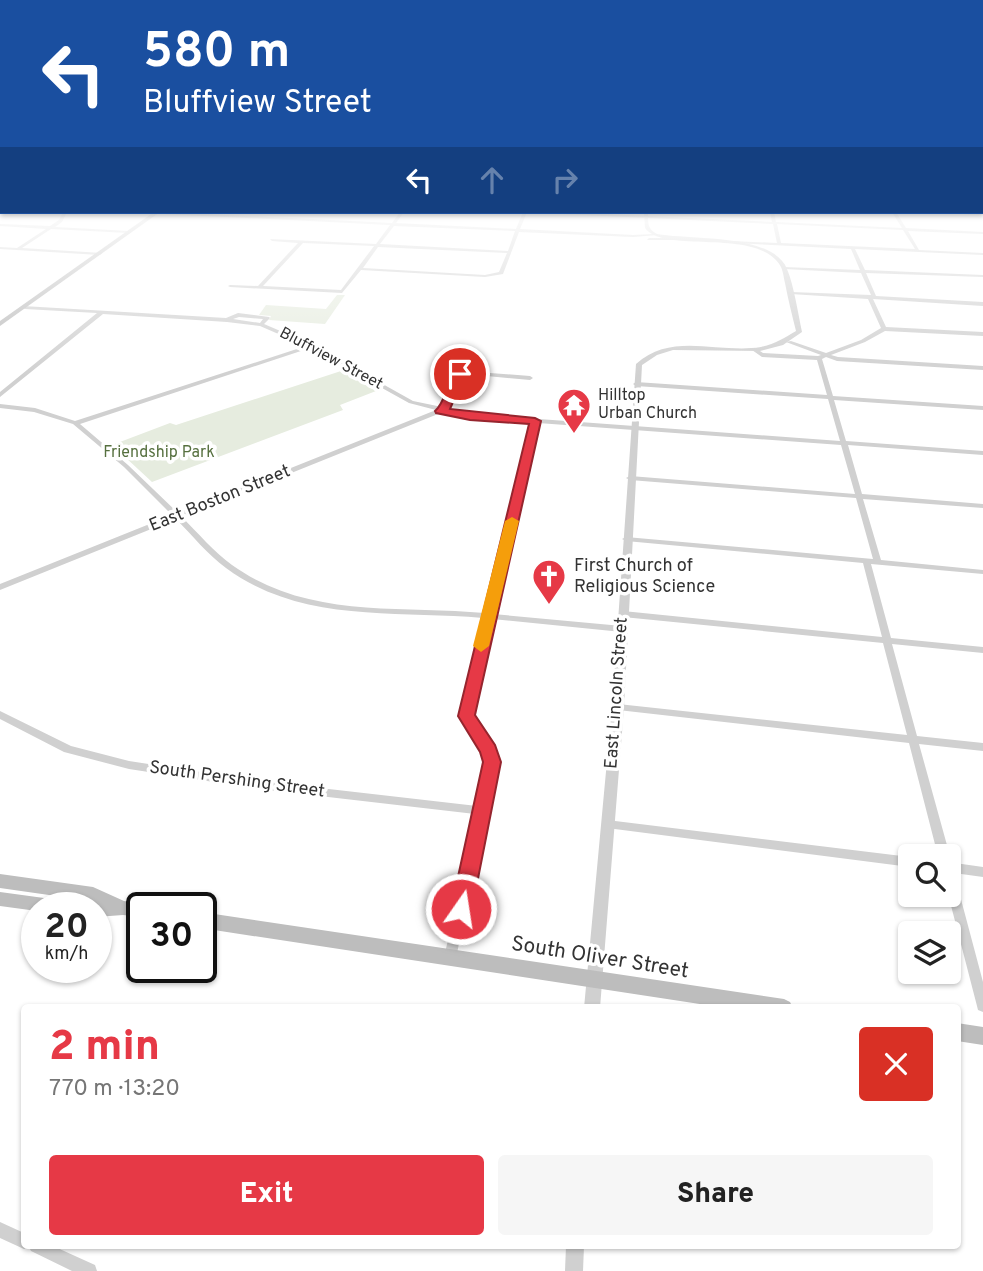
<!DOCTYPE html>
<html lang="en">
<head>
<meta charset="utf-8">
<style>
  :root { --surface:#fff; --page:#f6f6f6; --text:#222; --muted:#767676; --accent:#e63946 }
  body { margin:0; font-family:Overpass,sans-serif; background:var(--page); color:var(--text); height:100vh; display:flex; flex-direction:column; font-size:26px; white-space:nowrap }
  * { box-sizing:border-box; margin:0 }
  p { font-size:23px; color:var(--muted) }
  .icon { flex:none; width:38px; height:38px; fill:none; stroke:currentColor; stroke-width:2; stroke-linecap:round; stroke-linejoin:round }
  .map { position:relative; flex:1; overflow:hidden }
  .panel { position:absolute; left:21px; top:1004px; width:940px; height:245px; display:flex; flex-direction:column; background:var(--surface); border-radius:7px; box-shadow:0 2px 5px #0004 }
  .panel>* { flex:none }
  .guide { position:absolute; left:0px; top:0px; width:984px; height:214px; box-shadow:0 2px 5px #0004; background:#1a4fa0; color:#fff; overflow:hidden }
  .buttons { position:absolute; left:898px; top:844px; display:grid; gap:14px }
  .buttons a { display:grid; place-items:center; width:63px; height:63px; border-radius:7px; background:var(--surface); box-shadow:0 2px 5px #0004; font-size:35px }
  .speed { position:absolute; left:21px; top:892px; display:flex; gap:14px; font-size:35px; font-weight:700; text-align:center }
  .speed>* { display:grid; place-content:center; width:91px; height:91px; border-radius:50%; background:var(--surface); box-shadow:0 2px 5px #0004; line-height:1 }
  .speed small { font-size:18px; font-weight:400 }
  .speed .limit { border:4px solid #111; border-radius:10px; background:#fff; color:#111 }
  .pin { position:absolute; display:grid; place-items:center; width:60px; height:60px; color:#fff; margin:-30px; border:4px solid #fff; border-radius:50%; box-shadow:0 2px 7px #0007 }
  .me { position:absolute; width:77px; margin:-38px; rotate:13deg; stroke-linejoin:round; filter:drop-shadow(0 0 5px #0008) }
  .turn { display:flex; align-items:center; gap:24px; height:147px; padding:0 28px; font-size:32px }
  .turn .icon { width:91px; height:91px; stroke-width:2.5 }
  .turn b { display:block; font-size:49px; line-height:60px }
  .lanes { display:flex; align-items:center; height:66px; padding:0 28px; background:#0003; justify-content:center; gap:35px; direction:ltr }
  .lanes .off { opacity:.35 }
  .round { display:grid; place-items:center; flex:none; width:74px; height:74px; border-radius:7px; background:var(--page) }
  .overview { display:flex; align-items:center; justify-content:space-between; height:119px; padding:0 28px }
  h1 { font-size:42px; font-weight:800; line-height:52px; color:var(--accent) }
  .cta { display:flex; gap:14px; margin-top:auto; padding:14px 28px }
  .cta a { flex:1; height:80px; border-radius:7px; background:var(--accent); color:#fff; font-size:28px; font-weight:800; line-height:80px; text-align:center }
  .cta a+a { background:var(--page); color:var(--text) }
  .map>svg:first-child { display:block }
  .green { fill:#e6ecdf }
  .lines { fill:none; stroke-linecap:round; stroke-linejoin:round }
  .minor { fill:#d0d0d0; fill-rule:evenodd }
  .tertiary { fill:#d0d0d0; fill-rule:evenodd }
  .secondary { fill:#bdbdbd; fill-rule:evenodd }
  .route { fill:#e63946; stroke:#96252e; stroke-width:2 }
  .slow { fill:#f59e0b }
  .labels { text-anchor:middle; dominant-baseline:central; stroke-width:7; stroke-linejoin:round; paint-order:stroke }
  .far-street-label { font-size:16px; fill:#333; stroke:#fff }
  .far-poi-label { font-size:16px; fill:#333; stroke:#fff; text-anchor:start }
  .far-park-label { font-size:16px; fill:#56703f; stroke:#fff }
  .street-label { font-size:18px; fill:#333; stroke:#fff }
  .poi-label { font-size:18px; fill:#333; stroke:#fff; text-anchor:start }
  .near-street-label { font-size:21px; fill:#333; stroke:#fff }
</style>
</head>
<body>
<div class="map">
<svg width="983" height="1271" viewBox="0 0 983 1271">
  <rect width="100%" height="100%" fill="#fff"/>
  <g class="green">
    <polygon points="337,295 345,295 325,324 269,320 271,316 259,315 266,305 326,309"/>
    <polygon points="341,371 376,391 340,405 343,410 152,482 112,445 170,423 176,425"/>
  </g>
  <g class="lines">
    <g class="minor">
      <rect x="0" y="203" width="2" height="3"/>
      <polygon points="63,212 67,212 62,222 55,227 129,231 131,232 129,233 51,229 22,248 102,253 100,255 0,249 0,247 17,248 46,229 0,226 0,224 50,226 59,220"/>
      <path d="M142 212H164L392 223 400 212H404L396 223 516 229 523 212H527L520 229 633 235 655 234 657 235 633 237 519 232 503 274 485 277 361 270 342 293 230 287 228 286 230 285 258 286 298 243 272 241 270 239 376 244 390 225 144 213ZM394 226 515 231 508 251 380 244ZM303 243 374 246 341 290 263 286ZM378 247 507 253 499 272 485 275 363 268Z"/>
      <path d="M540 212H562L772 222 770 212H774L776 222 902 228 892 212H896L906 228 983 232V234L908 231 919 250 983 253V255L855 249 865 270 983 275V277L866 273 876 296 983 302V306L873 299 886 327 983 332V336L885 331 865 342 831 355 838 357 983 366V370L837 361 826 357 822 359 833 396 983 406V410L834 400 846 441 983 451V455L848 445 862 494 983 504V508L863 499 881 560 983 570V574L871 564 891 638 983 647V653L892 644 917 736 983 743V751L919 744 950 856 948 858V856H938L909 743 618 710 615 709 613 707 615 705 618 704 907 735 883 643 623 617 619 614 623 611 882 637 863 563 626 541 622 539 626 537 873 559 856 498 630 480 626 478 630 476 855 494 841 445 538 423 493 614 622 626 626 629 622 632 492 619 479 675 472 716 492 747 497 762 487 809 488 811 486 814 456 958 454 962 450 964 446 962 444 958 475 814 259 789 129 769 64 752 0 719V711L71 746 129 761 259 781 477 806 487 762 483 751 462 716 469 675 483 618C395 610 302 624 226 568 208 555 192 535 176 519L0 590V584L172 515 124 467 73 424 34 412 0 408V404L35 408 75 421 306 346 260 326 227 322 103 314 0 397V392L97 313 25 309 22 307 23 306 226 318 238 313 269 317 270 318 264 324 313 345 413 401 442 407 457 374 464 371 530 376 533 378 530 380 466 374 462 375 447 409 470 414 840 441 828 399 636 386 633 384 636 382 827 395 817 360 762 357 752 350 757 349 763 353 818 356 821 355 786 342 791 341 826 353 861 340 881 328 868 299 791 294 789 293 791 292 871 295 861 273 784 269 782 268 784 267 860 270 851 249 732 243 730 242 732 241 777 243 773 224 542 213ZM777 224 903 230 915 249 781 243ZM239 317 263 319 260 323 233 319ZM310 348 409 403 436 410 178 513 128 465 80 424ZM443 412 470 418 531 422 485 613C397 605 308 619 232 565 215 553 197 532 182 517Z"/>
      <polygon points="940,212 983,213 983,215 942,213"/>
      <polygon points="649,238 681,238 683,239 681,240 647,240"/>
      <polygon points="607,820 910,857 910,867 607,828 603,827 602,824 603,821"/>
      <polygon points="948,862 983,867 983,877 954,873 983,982 983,1012 978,1010 977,1006 948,894"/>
      <polygon points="0,1222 24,1233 24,1246 53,1246 95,1265 97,1271 72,1271 31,1251 29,1247 24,1249 0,1238"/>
    </g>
    <g class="tertiary">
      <path d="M644 212H648C648 222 647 229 657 234 689 240 773 233 787 269 794 286 798 313 802 332L783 345 760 351 673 350 657 355 642 365 624 707 600 1008H584L612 707 636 364C672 331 718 354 761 347 775 344 784 338 796 331 792 315 788 299 785 283 784 279 783 271 781 267 759 226 665 255 645 228Z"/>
      <polygon points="566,1246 584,1246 583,1271 565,1271"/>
    </g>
    <g class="secondary">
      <polygon points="154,212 160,212 0,326 0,321"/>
      <polygon points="0,874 93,887 124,901 148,905 149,908 142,908 142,917 123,915 96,917 96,908 89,908 90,905 95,903 91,901 0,888"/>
      <polygon points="0,892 66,901 72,903 74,908 37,908 37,911 0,906"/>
      <polygon points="201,912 784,999 790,1002 793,1008 726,1008 201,928"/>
      <polygon points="957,1023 983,1027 983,1045 957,1041"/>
    </g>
  </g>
  <linearGradient id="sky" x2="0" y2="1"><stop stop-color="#9ec6ea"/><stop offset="0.53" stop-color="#fff"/><stop offset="1" stop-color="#fff" stop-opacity="0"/></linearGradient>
  <rect width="983" height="377" fill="url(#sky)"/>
  <path class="route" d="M460 371 465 374 450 409 535 418 541 421 475 715 495 745 501 762 472 909 469 916 461 918 454 916 451 909 483 762 480 752 458 716 529 424 470 420 436 413 435 411C447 401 446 378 460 371Z"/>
  <polygon class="slow" points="512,517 519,521 489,646 481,652 473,646 505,521"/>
  <defs>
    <symbol id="temple-pin" viewBox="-11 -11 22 30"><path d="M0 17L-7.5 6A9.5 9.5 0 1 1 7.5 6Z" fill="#e63946" stroke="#fff"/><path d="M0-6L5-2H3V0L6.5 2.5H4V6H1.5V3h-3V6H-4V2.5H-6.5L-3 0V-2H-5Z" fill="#fff"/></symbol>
    <symbol id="church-pin" viewBox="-11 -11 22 30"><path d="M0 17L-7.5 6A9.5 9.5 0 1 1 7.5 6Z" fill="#e63946" stroke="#fff"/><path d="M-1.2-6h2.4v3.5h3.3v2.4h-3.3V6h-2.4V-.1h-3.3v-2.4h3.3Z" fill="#fff"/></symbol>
  </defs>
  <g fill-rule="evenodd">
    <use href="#temple-pin" x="555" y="386" width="38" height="52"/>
    <use href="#church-pin" x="530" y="557" width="38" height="52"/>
  </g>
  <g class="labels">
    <g class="far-street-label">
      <text transform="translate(331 359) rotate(28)">Bluffview Street</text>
    </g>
    <g class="far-poi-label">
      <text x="598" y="396">Hilltop<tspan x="598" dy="18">Urban Church</tspan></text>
    </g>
    <g class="far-park-label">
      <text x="159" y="453">Friendship Park</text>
    </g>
    <g class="street-label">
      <text transform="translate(220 499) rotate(-22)">East Boston Street</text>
      <text transform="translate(617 693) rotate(-86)">East Lincoln Street</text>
      <text transform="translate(237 780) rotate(8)">South Pershing Street</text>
    </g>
    <g class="poi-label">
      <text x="574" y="566">First Church of<tspan x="574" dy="21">Religious Science</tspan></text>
    </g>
    <g class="near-street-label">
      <text transform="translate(600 958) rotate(9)">South Oliver Street</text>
    </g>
  </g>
</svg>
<div class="buttons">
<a><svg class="icon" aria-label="search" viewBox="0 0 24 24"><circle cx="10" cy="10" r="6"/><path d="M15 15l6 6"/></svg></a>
<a><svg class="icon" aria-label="layers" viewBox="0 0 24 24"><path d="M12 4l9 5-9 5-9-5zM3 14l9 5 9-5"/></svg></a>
</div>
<div class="speed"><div>20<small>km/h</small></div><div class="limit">30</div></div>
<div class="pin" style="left:460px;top:374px;background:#d93025"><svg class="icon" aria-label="arrive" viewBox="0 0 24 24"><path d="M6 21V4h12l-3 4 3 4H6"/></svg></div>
<svg class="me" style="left:461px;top:909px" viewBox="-20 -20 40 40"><circle r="17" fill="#e63946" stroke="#fff" stroke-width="3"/><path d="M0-11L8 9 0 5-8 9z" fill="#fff"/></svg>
<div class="guide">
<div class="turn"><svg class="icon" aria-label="left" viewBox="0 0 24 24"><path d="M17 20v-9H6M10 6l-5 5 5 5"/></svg><div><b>580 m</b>Bluffview Street</div></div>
<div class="lanes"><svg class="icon" aria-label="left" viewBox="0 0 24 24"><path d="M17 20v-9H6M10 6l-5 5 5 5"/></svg><svg class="icon off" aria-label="ahead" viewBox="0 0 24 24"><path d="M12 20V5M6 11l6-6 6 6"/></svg><svg class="icon off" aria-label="right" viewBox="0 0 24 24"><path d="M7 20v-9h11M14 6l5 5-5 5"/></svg></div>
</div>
<section class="panel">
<div class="overview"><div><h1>2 min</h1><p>770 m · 13:20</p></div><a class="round" style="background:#d93025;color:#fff"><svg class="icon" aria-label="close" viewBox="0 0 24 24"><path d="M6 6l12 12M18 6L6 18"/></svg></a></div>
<div class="cta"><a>Exit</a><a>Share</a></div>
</section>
</div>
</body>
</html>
